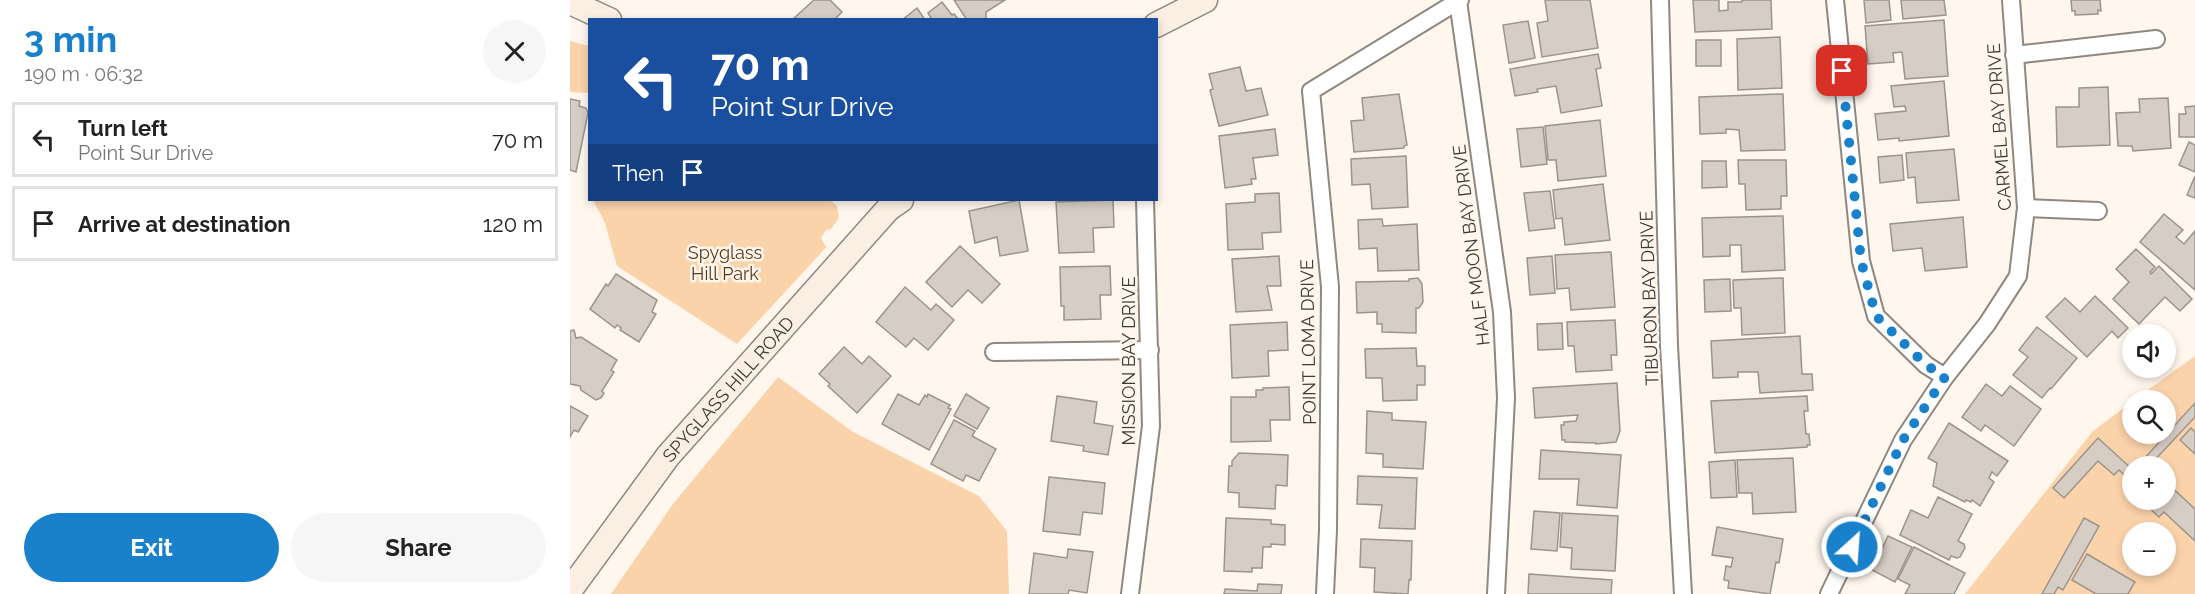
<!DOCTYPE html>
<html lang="en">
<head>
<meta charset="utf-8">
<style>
  :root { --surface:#fff; --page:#f6f6f6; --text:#222; --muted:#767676; --line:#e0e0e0; --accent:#1981cb }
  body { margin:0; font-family:Raleway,sans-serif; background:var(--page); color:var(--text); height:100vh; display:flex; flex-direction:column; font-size:22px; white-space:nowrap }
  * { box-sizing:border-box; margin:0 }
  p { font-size:20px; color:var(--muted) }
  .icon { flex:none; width:33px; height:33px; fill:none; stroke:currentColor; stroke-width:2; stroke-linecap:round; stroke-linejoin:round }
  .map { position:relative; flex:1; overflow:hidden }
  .side { display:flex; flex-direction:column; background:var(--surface); width:570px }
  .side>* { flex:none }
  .guide { position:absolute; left:18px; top:18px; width:570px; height:183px; border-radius:0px; box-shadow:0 3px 9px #0003; background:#1a4fa0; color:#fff; overflow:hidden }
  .controls { position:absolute; left:1552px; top:324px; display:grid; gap:12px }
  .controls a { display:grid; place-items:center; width:54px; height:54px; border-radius:50%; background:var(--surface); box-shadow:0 3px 9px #0003; font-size:30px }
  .pin { position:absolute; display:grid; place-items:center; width:51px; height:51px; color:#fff; margin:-26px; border-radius:12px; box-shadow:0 3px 9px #0006 }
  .me { position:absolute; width:66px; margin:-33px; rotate:26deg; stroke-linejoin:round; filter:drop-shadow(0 0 4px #0008) }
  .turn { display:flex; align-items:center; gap:21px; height:126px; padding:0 24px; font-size:27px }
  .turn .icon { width:78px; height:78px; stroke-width:2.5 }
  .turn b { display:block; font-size:42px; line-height:51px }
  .then { display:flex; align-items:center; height:57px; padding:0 24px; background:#0003; gap:12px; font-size:22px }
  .round { display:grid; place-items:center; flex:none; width:63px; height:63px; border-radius:32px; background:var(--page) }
  .summary { display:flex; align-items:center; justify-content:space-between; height:102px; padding:0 24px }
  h1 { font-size:36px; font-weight:700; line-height:45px; color:var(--accent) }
  .button { display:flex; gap:12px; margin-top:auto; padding:12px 24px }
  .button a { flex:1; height:69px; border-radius:36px; background:var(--accent); color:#fff; font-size:24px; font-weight:700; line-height:69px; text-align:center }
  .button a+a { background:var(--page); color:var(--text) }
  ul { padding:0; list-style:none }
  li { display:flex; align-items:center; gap:18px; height:75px; margin:0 12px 9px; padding:0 12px; border:3px solid var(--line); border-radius:0px }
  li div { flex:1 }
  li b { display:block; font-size:22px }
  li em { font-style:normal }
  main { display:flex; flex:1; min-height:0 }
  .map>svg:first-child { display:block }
  .green { fill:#fbd3ab; fill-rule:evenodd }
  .building { fill:#d6cdc5; stroke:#9c948c; stroke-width:1.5 }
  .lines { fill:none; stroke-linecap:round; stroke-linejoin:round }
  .street-casing { stroke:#8f8780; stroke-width:20 }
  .secondary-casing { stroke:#8f8780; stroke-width:27 }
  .street { stroke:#fff; stroke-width:16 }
  .secondary { stroke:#fbefe3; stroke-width:24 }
  .route { stroke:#1981cb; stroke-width:10; stroke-dasharray:0 18 }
  .labels { text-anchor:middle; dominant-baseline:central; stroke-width:5; stroke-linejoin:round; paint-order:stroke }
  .street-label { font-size:18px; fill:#3e3b37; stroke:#fff6ee }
  .park-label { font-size:18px; fill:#573a18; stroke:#fff6ee }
</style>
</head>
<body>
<main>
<section class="side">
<div class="summary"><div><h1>3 min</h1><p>190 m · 06:32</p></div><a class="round"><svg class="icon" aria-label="close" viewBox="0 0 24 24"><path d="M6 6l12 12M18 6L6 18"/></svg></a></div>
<ul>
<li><svg class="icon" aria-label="left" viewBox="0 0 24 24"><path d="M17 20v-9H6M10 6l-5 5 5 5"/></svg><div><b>Turn left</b><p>Point Sur Drive</p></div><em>70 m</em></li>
<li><svg class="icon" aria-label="arrive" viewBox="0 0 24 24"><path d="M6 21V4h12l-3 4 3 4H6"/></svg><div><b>Arrive at destination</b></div><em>120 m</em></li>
</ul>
<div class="button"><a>Exit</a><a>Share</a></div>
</section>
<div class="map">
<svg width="1625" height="594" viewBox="0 0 1625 594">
  <rect width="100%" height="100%" fill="#fff6ee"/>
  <g class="green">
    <polygon points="0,41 19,46 19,93 0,92"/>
    <polygon points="23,200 260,200 267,206 269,218 260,230 257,229 251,238 256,247 251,253 167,344 47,266 35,223"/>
    <path d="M1625 356V594H1395L1523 431 1563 401V434H1596V400H1564ZM1563 466H1596V500H1563ZM1563 532H1596V566H1563Z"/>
    <polygon points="208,377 283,432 409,496 437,531 439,594 41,594 103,504"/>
  </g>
  <g class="building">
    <polygon points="244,0 260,0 272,12 264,20 222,20"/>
    <polygon points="384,0 435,0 416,12 416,20 397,20"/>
    <polygon points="975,0 1020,0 1028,48 972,57 967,23 978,21"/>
    <polygon points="1123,0 1149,0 1149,11 1158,10 1158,2 1172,2 1172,0 1201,0 1202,29 1125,32"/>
    <polygon points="1294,0 1319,0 1321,20 1296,23"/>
    <polygon points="1331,0 1374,0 1376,15 1333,19"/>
    <polygon points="1501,0 1530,0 1531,11 1528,10 1528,14 1505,15 1505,11 1502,11"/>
    <polygon points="372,2 382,15 384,14 389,20 359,20 361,18 358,13"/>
    <polygon points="347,8 355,20 332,20"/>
    <polygon points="1374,20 1378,76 1335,79 1332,52 1323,53 1324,62 1298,64 1295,26"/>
    <polygon points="958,21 965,58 939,63 933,25"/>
    <polygon points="1210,37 1212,88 1168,90 1167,39"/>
    <rect x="1126" y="40" width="25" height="26"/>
    <polygon points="1028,54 1031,68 1026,69 1032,106 991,113 986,86 967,89 968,92 945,96 940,69"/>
    <polygon points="670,67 676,91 691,88 698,115 649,126 640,90 643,89 639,74"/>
    <polygon points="1374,81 1379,136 1329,141 1329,138 1308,140 1305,114 1336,111 1335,106 1324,107 1321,86"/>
    <polygon points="1538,87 1540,145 1487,147 1486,107 1509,107 1509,88"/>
    <polygon points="829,94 837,145 834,146 834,148 784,152 781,121 794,120 792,98"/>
    <polygon points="1213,94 1215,150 1171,151 1169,130 1156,129 1156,133 1130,134 1129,97"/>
    <polygon points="1598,98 1601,148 1563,151 1562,146 1548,146 1546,113 1570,112 1569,99"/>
    <polygon points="0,99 10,101 9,106 16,108 18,113 6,172 0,170"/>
    <polygon points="1625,106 1625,137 1609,137 1609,114 1616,114 1615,107"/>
    <polygon points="1030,120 1036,176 988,181 986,160 978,160 975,126"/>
    <polygon points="973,127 977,164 951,167 947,129"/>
    <polygon points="705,129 708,155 683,158 686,179 681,179 682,184 655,188 649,136"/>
    <polygon points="1619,142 1625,145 1625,172 1609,165"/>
    <polygon points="1384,149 1389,200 1347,203 1345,177 1338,178 1336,153"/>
    <polygon points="1332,155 1334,180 1310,183 1308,157"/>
    <polygon points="836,156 838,207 802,209 800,184 782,185 781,159"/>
    <polygon points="1168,160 1216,160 1217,196 1211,196 1211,209 1176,210 1175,184 1169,184"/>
    <polygon points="1132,161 1156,161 1157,187 1132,188"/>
    <polygon points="1625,176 1625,198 1617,195"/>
    <polygon points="1033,184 1040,240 995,245 992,218 986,219 983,190"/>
    <polygon points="980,191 985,228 959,231 954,193"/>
    <polygon points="709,193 711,232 692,233 693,249 658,250 656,204 685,202 685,194"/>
    <polygon points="449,200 458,251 430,256 427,237 405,243 399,211"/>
    <polygon points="543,200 544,227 523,228 524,252 489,253 486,202"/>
    <polygon points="1594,214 1613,230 1606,237 1614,244 1625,231 1625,290 1570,242"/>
    <polygon points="1213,216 1215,270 1172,272 1171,245 1160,245 1160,256 1133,257 1132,218"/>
    <polygon points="1393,217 1397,267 1355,271 1352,248 1323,251 1320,224"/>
    <polygon points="812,219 813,226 847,224 849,270 808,271 807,248 789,249 788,220"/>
    <polygon points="390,246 430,284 412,303 398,290 382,307 356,282"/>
    <polygon points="1566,249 1585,267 1580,272 1581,274 1589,266 1622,299 1610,311 1595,297 1569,324 1543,299 1559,282 1546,269"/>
    <polygon points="1041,252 1045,307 1001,310 999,288 987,289 985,255"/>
    <polygon points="709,256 711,286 697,286 702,310 666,312 662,259"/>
    <polygon points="982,256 985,293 960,295 957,258"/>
    <polygon points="540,266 541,295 530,295 531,319 494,320 494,306 491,306 490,267"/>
    <polygon points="46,274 87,300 82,312 86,314 69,342 50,330 51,328 47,325 45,328 20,309 36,284 38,286"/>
    <polygon points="848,278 852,284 853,302 849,308 846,308 846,333 812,332 812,324 807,324 807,312 787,313 786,282 839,281 839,279"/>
    <polygon points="1213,278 1215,333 1172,335 1171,308 1164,308 1163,280"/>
    <polygon points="1160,279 1161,311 1135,312 1134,280"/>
    <polygon points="335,287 361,310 366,304 384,320 358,350 344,338 336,347 306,322"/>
    <polygon points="1525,296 1558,328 1548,338 1542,331 1517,357 1476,317 1495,298 1510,312"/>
    <polygon points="1045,320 1047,355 1041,355 1042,370 1006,372 1004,346 998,346 997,322"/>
    <polygon points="717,322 718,350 698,351 699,376 662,378 660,325"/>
    <polygon points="992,323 993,349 968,350 967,324"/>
    <polygon points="1467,327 1507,358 1481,389 1480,388 1472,398 1443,375 1458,357 1449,350"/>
    <polygon points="4,330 6,338 11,337 47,360 41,370 44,372 32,391 34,393 31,398 26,400 11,390 10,386 0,384 0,331"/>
    <polygon points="1230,336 1232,374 1242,374 1243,390 1190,393 1188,372 1168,372 1168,377 1143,378 1141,341"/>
    <polygon points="274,347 292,364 299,356 321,376 287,413 258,386 260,384 249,374"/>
    <polygon points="846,348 847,366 855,366 855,385 847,385 847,400 813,401 812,378 796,378 795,349"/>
    <polygon points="1047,383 1050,431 1046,442 1026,444 1026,443 995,442 995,440 992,440 991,425 994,425 994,422 1006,421 1008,415 965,418 963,388"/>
    <polygon points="1416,384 1432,396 1440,386 1471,409 1444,446 1415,425 1411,431 1392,417"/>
    <polygon points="719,387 720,420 700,420 701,441 661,442 661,397 686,397 686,390 693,390 693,388"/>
    <polygon points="328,394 349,405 355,395 357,397 358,394 380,405 378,408 381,409 359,450 312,424"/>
    <polygon points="396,394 419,408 407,429 384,416"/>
    <polygon points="487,396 527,402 524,423 543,426 538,455 513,451 514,446 481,441"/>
    <polygon points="1237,396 1238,411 1234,411 1236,434 1239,434 1240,445 1237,445 1237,447 1145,453 1141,401"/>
    <polygon points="1625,403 1625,417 1579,466 1576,466 1572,461"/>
    <polygon points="0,406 18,416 8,432 4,430 0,437"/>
    <polygon points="797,411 822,413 822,420 856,422 853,469 813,467 813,454 796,453"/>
    <polygon points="384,420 405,431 402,436 426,449 409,481 396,475 393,481 361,464"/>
    <polygon points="1379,423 1438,461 1427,476 1422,472 1419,478 1424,482 1410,506 1402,500 1401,502 1396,500 1395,502 1363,486 1367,463 1358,458"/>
    <polygon points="1621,428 1625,432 1625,454 1610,440"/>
    <polygon points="1528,438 1563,470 1563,483 1549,470 1544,475 1528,461 1494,498 1483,488"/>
    <polygon points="971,450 1051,455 1047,508 1007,505 1009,479 969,479"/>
    <polygon points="669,453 718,455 717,486 706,485 705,509 669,507 669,493 658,492 659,466 662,466 662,461"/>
    <polygon points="1223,458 1226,512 1183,514 1182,493 1169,493 1167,460"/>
    <polygon points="1165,460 1167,497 1141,498 1139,462"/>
    <polygon points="788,476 847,478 845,529 809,528 812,505 787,504"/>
    <polygon points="479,477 535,483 532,514 513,512 510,535 473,531"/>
    <polygon points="1596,482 1625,509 1625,541 1594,512 1589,517 1574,503 1578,500 1596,500"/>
    <polygon points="1368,497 1402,514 1388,541 1394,544 1395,548 1390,557 1387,558 1381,556 1379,560 1330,535 1341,510 1358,518"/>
    <polygon points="964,511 990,513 987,551 961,549"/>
    <polygon points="992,513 1048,516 1045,571 1001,569 1002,548 990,547"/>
    <polygon points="656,518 701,520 701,524 715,525 715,545 701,544 701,547 693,547 692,568 682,568 682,572 654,571"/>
    <polygon points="1514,518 1529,526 1493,590 1488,587 1484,594 1472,594"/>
    <polygon points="1147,527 1213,539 1209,563 1206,562 1200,594 1158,588 1159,581 1154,580 1156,566 1161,567 1163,558 1142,555"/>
    <polygon points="1318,536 1342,547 1325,582 1302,570"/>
    <polygon points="791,539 842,541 841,580 839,580 838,594 804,592 805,568 790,567"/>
    <polygon points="1344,547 1395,573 1384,594 1335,594 1340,585 1328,579"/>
    <polygon points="498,549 523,552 517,593 499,590 498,594 459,594 464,553 497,558"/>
    <polygon points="1517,554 1565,582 1558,594 1526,594 1502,580"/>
    <polygon points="959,574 1042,580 1041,594 958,594"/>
    <polygon points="688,584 712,585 711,594 654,594 655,589 687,591"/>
  </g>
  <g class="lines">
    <defs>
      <g id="street">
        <polyline points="1090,0 1099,346 1113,594"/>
        <polyline points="1265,0 1291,261 1306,316 1356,365 1375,377"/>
        <polyline points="888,1 932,312 936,398 926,594"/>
        <polyline points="1444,55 1586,39"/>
        <polyline points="1456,208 1528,211"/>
        <polyline points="424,352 580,350"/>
        <polyline points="560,594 581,426 575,200"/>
        <polyline points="755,594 758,530 760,287 741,91 890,0"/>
        <polyline points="1259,594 1333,440 1375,377 1417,324 1448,276 1456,208 1441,0"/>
      </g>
      <g id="secondary">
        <polyline points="0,2 39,20"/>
        <polyline points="586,25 635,0"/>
        <path id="s1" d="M0 590 98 456 318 209 331 200"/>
      </g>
    </defs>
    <use href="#street" class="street-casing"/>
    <use href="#secondary" class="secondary-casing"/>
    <use href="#street" class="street"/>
    <use href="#secondary" class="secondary"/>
  </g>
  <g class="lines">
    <polyline class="route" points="1272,71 1291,261 1306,316 1356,365 1375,377 1333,440 1282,547"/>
  </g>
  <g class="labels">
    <g class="street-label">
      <text transform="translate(1429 127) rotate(-94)">CARMEL BAY DRIVE</text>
      <text transform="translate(901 245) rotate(-97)">HALF MOON BAY DRIVE</text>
      <text transform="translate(1079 298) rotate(-92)">TIBURON BAY DRIVE</text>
      <text transform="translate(738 342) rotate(-91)">POINT LOMA DRIVE</text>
      <text transform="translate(558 361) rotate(-90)">MISSION BAY DRIVE</text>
      <text stroke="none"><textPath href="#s1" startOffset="256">SPYGLASS HILL ROAD</textPath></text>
    </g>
    <g class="park-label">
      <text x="155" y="252">Spyglass<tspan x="155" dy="21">Hill Park</tspan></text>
    </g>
  </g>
</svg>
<div class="controls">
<a><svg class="icon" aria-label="sound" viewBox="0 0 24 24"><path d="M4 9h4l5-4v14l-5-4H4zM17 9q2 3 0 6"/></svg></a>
<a><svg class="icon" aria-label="search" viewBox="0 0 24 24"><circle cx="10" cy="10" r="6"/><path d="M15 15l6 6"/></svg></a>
<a>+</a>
<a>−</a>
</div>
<div class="pin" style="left:1272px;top:71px;background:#d93025"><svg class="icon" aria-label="arrive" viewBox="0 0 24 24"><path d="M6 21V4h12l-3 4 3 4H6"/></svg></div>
<svg class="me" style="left:1282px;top:547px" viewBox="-20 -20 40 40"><circle r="17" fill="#1981cb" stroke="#fff" stroke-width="3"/><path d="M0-11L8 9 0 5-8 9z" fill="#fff"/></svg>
<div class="guide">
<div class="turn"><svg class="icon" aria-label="left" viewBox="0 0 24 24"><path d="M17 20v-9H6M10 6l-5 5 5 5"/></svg><div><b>70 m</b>Point Sur Drive</div></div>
<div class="then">Then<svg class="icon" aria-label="arrive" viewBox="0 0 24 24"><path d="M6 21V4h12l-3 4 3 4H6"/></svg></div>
</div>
</div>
</main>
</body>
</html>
